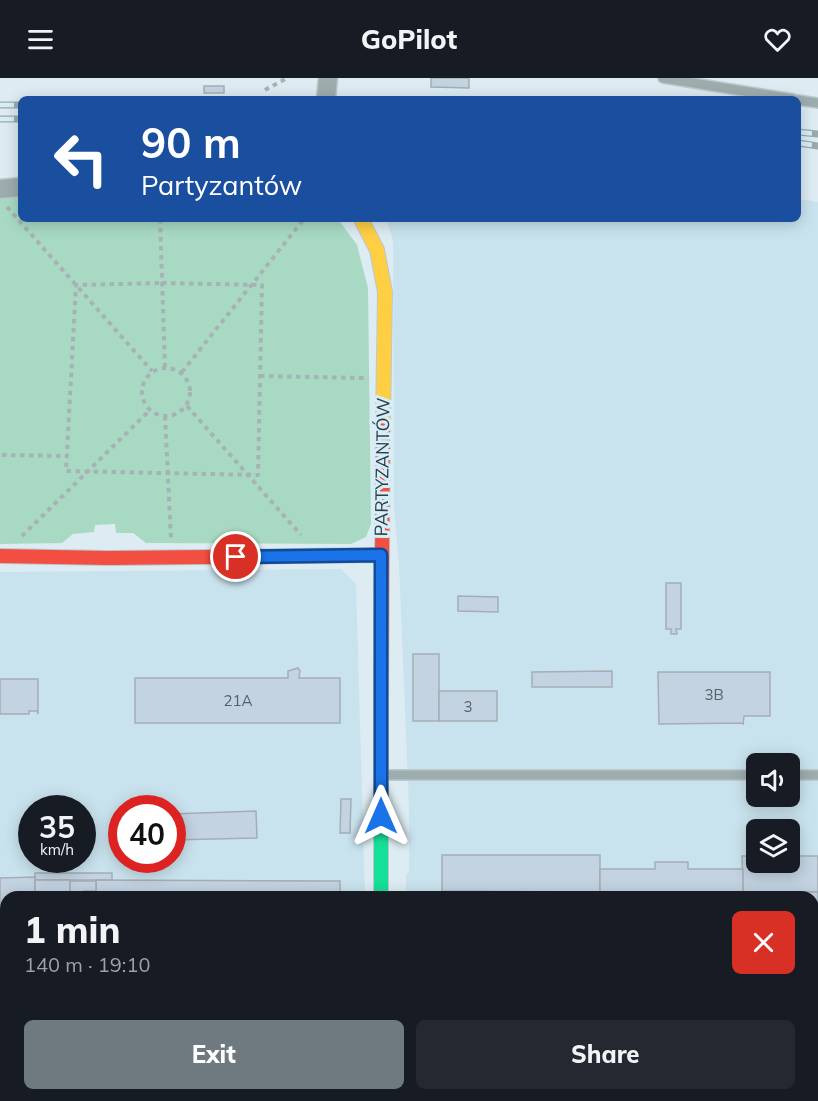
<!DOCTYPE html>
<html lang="en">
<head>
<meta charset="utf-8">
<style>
  :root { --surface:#171b24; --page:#242831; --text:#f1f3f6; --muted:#9ea1a6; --accent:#6e7a7f }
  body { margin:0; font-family:Mulish,sans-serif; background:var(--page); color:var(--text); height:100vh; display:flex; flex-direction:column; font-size:22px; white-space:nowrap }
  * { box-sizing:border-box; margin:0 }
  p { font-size:20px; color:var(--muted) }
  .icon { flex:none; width:33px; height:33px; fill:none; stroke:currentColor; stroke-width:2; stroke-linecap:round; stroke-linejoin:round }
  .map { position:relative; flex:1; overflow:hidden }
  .details { position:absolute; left:0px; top:813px; width:819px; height:210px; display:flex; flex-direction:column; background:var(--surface); border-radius:18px 18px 0 0; box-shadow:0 3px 15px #0003 }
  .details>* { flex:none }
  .hud { position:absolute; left:18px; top:18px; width:783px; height:126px; border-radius:9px; box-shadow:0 3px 15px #0003; background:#1a4fa0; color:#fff; overflow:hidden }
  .controls { position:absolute; left:746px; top:675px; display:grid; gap:12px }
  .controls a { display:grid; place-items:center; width:54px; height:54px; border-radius:9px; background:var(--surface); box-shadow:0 3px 15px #0003; font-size:30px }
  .speed { position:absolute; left:18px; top:717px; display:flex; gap:12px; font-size:30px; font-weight:700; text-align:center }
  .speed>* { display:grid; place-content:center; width:78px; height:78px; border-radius:50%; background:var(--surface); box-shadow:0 3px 15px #0003; line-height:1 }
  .speed small { font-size:15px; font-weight:400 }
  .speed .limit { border:9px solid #d22; background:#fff; color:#111 }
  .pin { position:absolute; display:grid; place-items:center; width:51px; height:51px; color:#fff; margin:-26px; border:3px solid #fff; border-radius:50%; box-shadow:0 2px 6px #0007 }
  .me { position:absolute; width:66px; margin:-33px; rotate:0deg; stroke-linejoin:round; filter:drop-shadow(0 0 4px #0008) }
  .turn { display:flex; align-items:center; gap:21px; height:126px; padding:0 24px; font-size:27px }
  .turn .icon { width:78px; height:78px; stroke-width:2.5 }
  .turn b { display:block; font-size:42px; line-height:51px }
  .round { display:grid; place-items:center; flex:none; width:63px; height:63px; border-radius:9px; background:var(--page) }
  .overview { display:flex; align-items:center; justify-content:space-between; height:102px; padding:0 24px }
  h1 { font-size:36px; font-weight:800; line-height:45px }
  .action { display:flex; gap:12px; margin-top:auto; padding:12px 24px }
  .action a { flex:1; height:69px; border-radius:9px; background:var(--accent); color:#fff; font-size:24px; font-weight:800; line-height:69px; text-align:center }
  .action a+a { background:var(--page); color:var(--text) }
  header { display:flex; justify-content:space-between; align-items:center; height:78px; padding:0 24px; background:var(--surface); font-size:27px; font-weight:800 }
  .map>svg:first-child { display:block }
  .built { fill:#c9e3ee; fill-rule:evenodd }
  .green { fill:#a8dac3 }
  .building { fill:#c3d3e2; stroke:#a4aeb4; stroke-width:1.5 }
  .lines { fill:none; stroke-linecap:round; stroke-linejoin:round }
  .lane-casing { stroke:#bcc8cd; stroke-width:12 }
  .street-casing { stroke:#bcc8cd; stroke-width:21 }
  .fast-casing { stroke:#bcc8cd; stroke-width:16 }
  .slow-casing { stroke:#bcc8cd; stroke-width:16 }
  .jam-casing { stroke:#bcc8cd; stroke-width:16 }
  .path { stroke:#a6b2b4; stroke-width:4; stroke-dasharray:4.5 4.5; stroke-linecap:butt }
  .lane { stroke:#9dadad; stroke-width:9 }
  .street { stroke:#9dadad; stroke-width:18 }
  .fast { stroke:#16e098; stroke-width:14 }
  .slow { stroke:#ffcf43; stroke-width:14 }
  .jam { stroke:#f24e42; stroke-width:14 }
  .rail-casing { stroke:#9ca9aa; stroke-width:7 }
  .rail { stroke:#d4effa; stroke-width:4.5; stroke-dasharray:14; stroke-linecap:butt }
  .route-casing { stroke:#114b97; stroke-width:15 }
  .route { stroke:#1a73e8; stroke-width:10 }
  .labels { text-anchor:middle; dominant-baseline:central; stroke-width:6; stroke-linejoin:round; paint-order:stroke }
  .number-label { font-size:15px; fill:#566269 }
  .street-label { font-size:18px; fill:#323c41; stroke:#d4effa }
</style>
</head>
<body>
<header><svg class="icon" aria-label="menu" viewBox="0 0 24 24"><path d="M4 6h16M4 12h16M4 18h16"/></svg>GoPilot<svg class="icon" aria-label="heart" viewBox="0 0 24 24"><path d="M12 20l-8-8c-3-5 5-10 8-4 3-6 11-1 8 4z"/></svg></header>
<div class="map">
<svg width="818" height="1023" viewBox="0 0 818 1023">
  <rect width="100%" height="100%" fill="#dcecf2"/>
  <g class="built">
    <path d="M798 121 818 124V1023H403V1017H813V819H406V798L409 793V729L399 486 394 430 393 163 386 141H798ZM756 686H789V718H756ZM756 752H789V784H756Z"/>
    <path d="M341 491 356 506 365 819H6V1017H367V1023H0V494ZM32 730H82V782H32ZM122 730H172V782H122Z"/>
  </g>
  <polygon class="green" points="21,118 21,141 338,141 357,167 368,210 371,446 366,459 351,466 146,465 133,455 116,455 115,446 95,447 94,454 73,456 62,465 0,466 0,120"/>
  <g class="building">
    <polygon points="431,0 469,0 469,10 431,9"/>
    <rect x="204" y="8" width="20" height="7"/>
    <polygon points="666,505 681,505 681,551 676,551 677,556 671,556 671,551 666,551"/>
    <polygon points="458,518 498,519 498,534 458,533"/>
    <rect x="413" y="576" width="26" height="67"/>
    <polygon points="298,590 300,593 299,600 340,600 340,645 135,645 135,600 288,600 288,593"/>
    <polygon points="612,593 612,609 532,609 532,594"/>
    <polygon points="658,594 770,594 770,638 744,638 743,647 743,645 659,646"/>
    <polygon points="0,601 38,601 38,636 37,633 29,633 29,636 0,636"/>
    <rect x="439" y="613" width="58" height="30"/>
    <polygon points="341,721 351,721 350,755 340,755"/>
    <polygon points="256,733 257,760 172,762 172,736"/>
    <polygon points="442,777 600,777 600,814 442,813"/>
    <polygon points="742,778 756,778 756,784 789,784 789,778 818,778 818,814 743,814"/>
    <polygon points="655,784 688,784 688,791 743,791 743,814 600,814 600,791 655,791"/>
    <rect x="35" y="795" width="77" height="7"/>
    <polygon points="35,799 35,819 6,819 6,866 0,867 0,800"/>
    <rect x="35" y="802" width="35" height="17"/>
    <polygon points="96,802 340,803 340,819 96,819"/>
    <polygon points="70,803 96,803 96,813 84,813 84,818 70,818"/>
    <polygon points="438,814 818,814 818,1023 438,1023 438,1017 813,1017 813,819 438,819"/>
    <rect x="219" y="1017" width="91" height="6"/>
  </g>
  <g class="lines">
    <defs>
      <g id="lane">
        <polyline points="663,0 793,21"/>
        <polyline points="798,22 818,25"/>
        <polyline points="383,697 756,697"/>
        <polyline points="789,697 818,697"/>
      </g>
      <g id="street">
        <polyline points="326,21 328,0"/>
        <polyline points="0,111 21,109"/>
        <polyline points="381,1023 381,1017"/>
      </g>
      <g id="fast">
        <polyline points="209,479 381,477"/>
        <polyline points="381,624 381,819"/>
      </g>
      <polyline id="slow" points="361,141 377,172 385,214 383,344"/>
      <g id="jam">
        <polyline points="0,478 108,480 209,479"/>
        <polyline points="381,624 383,344"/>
      </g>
    </defs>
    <use href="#lane" class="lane-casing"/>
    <use href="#street" class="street-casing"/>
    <use href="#fast" class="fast-casing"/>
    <use href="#slow" class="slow-casing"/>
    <use href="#jam" class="jam-casing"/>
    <g class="path">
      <polyline points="265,12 287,0"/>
      <polyline points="7,129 152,293"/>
      <polyline points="160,141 165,289"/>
      <polygon points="162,205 262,207 258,397 66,393 76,207"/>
      <circle cx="166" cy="314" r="24"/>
      <polyline points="182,294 304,141"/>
      <polyline points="260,298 364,300"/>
      <polyline points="187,328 301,457"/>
      <polyline points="165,338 171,461"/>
      <polyline points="2,377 67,378"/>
      <polyline points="22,458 150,332"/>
    </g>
    <use href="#lane" class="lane"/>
    <use href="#street" class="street"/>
    <use href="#fast" class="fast"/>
    <use href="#slow" class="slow"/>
    <use href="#jam" class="jam"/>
    <defs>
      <g id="rail">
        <polyline points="0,27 21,27"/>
        <polyline points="0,41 21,41"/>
        <polyline points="798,54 818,56"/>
        <polyline points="798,65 818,68"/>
      </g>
    </defs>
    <use href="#rail" class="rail-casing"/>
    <use href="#rail" class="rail"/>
  </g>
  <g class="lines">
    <defs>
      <polyline id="route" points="236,479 381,477 381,738"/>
    </defs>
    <use href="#route" class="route-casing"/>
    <use href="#route" class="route"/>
  </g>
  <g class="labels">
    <g class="number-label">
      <text x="714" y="616">3B</text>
      <text x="238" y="622">21A</text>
      <text x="468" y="628">3</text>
    </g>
    <g class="street-label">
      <text transform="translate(382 389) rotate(-89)">PARTYZANTÓW</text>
    </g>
  </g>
</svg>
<div class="controls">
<a><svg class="icon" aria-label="sound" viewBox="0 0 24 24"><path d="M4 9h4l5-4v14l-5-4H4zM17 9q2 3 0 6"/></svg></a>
<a><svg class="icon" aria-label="layers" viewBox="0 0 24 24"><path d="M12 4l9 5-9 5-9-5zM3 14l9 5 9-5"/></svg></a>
</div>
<div class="speed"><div>35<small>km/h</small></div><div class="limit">40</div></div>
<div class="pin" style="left:236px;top:479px;background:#d93025"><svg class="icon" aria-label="arrive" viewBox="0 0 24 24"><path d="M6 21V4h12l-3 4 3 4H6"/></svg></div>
<svg class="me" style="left:381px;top:738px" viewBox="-20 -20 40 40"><path d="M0-17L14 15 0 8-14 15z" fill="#1a73e8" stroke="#fff" stroke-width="4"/></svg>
<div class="hud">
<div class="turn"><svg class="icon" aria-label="left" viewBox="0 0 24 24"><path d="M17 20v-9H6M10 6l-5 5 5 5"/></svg><div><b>90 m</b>Partyzantów</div></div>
</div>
<section class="details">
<div class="overview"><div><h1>1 min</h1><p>140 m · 19:10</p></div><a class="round" style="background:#d93025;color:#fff"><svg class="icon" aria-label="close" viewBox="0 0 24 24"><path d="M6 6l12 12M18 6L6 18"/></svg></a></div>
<div class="action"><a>Exit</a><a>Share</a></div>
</section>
</div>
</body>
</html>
